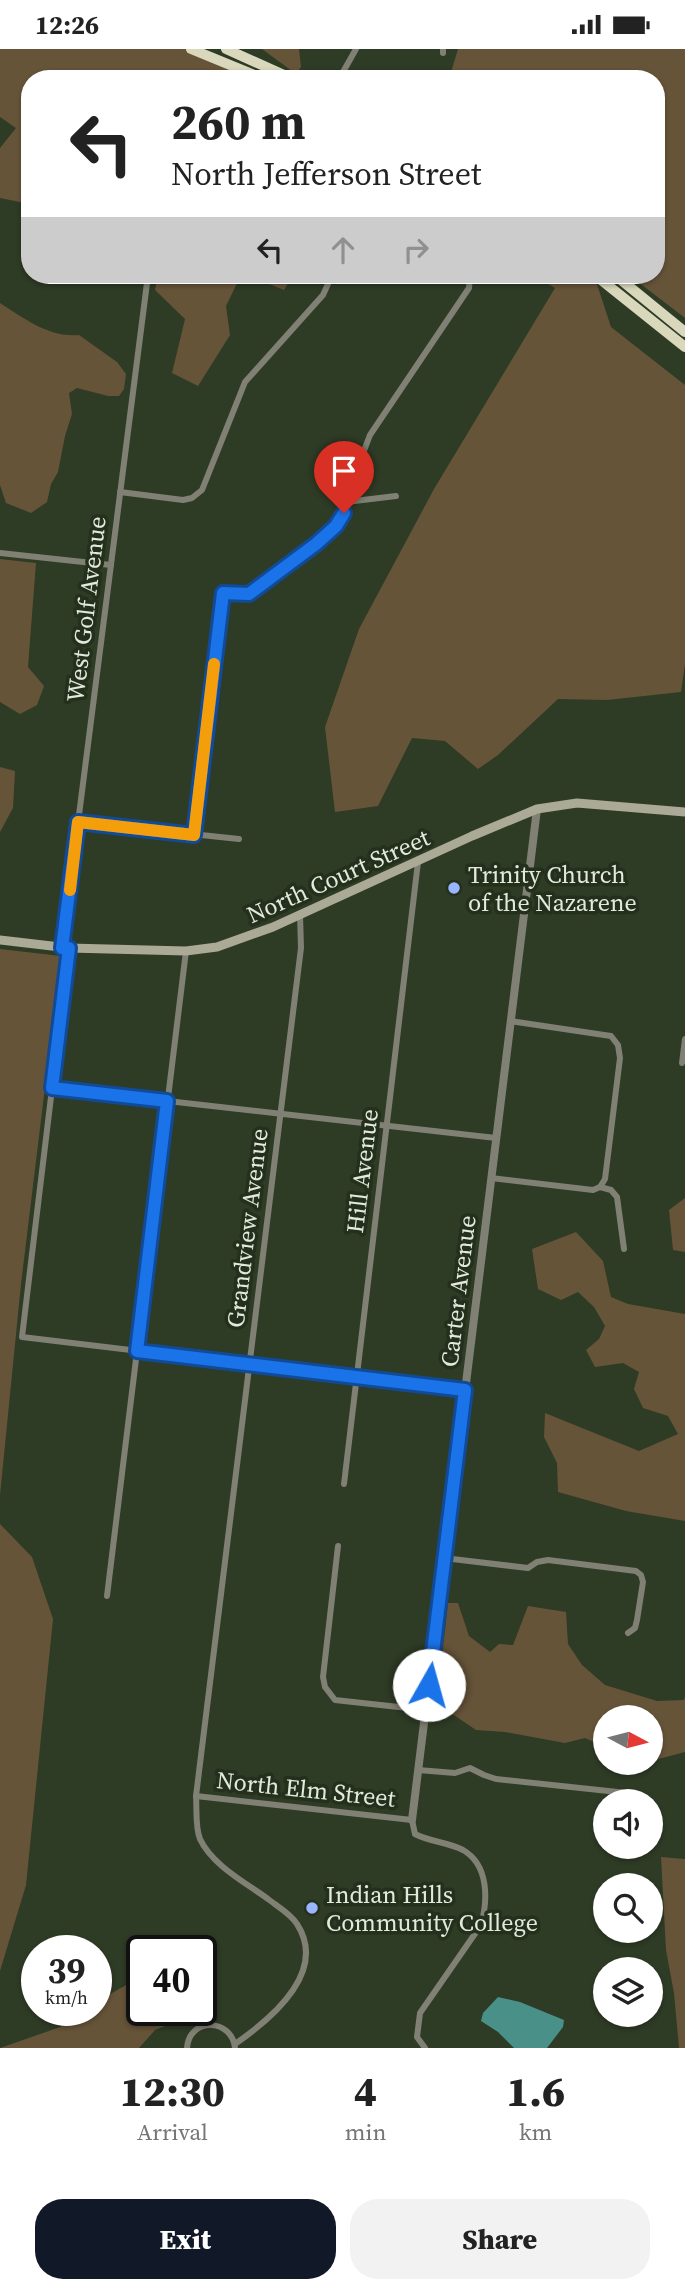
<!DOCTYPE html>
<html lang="en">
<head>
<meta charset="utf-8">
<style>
  :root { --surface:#fff; --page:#f2f2f2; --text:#222; --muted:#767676; --accent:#111827 }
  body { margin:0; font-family:"Source Serif 4",serif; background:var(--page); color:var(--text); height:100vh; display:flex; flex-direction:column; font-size:26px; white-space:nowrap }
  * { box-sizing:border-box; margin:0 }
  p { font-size:23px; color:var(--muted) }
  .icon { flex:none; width:38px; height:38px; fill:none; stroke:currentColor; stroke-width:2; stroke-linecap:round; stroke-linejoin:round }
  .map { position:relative; height:1999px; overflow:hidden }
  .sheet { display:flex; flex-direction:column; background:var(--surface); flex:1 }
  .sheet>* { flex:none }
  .hud { position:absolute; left:21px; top:21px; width:644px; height:214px; border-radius:28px; box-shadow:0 2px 5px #0004; background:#fff; color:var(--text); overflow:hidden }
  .needle { width:46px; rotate:97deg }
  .fabs { position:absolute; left:593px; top:1656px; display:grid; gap:14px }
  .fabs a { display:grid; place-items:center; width:70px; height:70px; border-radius:50%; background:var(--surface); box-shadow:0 2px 5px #0004; font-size:35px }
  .speed { position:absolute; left:21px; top:1886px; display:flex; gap:14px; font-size:35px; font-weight:700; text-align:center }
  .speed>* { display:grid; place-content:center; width:91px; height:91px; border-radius:50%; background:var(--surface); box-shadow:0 2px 5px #0004; line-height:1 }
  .speed small { font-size:18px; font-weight:400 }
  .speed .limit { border:4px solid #111; border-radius:10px; background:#fff; color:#111 }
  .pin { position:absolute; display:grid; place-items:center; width:60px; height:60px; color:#fff; margin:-72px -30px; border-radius:50% 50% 50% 0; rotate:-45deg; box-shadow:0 0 7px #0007 }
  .pin .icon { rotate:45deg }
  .me { position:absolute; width:77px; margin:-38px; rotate:7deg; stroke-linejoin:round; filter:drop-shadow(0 0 5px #0008) }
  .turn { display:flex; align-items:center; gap:24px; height:147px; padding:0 35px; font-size:32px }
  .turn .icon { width:91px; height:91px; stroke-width:2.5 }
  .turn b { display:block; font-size:49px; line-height:60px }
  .lanes { display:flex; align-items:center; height:66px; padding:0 35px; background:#0003; justify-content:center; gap:35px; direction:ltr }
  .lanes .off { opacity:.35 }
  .eta { display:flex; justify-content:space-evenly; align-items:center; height:119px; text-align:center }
  .eta b { font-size:42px; font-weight:800; line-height:49px }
  .button { display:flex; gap:14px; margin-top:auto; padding:14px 35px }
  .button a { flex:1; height:80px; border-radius:28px; background:var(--accent); color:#fff; font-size:28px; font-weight:800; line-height:80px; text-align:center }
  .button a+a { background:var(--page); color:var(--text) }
  .status { display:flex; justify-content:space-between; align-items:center; height:49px; padding:0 35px; background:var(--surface); direction:ltr }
  .status svg { height:19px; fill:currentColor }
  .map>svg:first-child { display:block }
  .green { fill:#665439 }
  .water { fill:#499089 }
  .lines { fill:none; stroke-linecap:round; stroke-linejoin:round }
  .minor { stroke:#818074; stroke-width:6 }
  .tertiary { stroke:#818074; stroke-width:8 }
  .secondary { stroke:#abaa96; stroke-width:9 }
  .trunk { stroke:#dad8bc; stroke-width:10 }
  .route-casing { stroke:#114b97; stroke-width:18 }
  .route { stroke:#1a73e8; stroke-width:12 }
  .slow { stroke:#f59e0b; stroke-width:12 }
  .poi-dot { fill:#99b5fd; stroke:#24301b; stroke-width:2.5 }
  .labels { text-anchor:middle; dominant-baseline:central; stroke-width:7; stroke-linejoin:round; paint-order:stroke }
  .street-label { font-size:24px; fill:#e2eadd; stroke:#24301b }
  .poi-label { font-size:24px; fill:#e2eadd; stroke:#24301b; text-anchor:start }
</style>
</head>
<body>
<div class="status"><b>12:26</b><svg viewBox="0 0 49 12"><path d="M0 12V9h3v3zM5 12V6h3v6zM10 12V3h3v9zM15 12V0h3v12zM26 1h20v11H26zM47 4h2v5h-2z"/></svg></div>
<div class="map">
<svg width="685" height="1999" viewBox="0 0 685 1999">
  <rect width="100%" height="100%" fill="#2e3b25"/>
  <g class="green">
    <polygon points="0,0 191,0 264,30 30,30 30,155 0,149 0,99 16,79 0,68"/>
    <polygon points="262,0 299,0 301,18 296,25"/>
    <polygon points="458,0 685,0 685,269 629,226 656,226 656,30 449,30"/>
    <polygon points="158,226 241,226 226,257 230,286 198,337 172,324 185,270 155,241"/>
    <polygon points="247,226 293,226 284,241"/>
    <polygon points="533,226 594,226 611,278 685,336 685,615 681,643 607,651 558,650 498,706 478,720 445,692 412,689 378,757 335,763 325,678 359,580 434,440 555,239"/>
    <path d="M0 254C24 269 49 289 79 286L117 313 126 325 124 340 119 347H108L77 339 69 344 72 365 65 387 58 423 51 435 47 453 31 464 6 454 0 436Z"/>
    <polygon points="0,510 36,514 28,618 44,637 37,656 20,665 0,653"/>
    <polygon points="0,718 15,722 13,759 0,783"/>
    <polygon points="0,900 61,907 21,1235 0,1446"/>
    <polygon points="685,1149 685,1203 673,1201 669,1161"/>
    <polygon points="576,1183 603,1212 611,1248 628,1255 685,1265 685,1472 626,1462 558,1443 557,1414 544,1388 545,1364 639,1402 678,1385 668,1367 643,1359 634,1340 639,1323 623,1314 595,1318 586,1301 599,1290 605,1277 594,1258 578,1243 561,1251 538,1240 532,1200"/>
    <polygon points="0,1475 32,1508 53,1570 26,1836 0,1922"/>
    <polygon points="448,1554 458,1554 469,1587 490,1603 499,1595 513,1596 528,1557 566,1563 568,1595 582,1616 605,1636 657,1652 684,1651 685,1648 685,1703 651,1712 651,1668 606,1668 605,1698 585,1689 565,1694 505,1683 476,1681 442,1658 454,1637 440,1625"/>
    <polygon points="661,1808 685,1810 685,1999 679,1999 674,1944 666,1901"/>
    <polygon points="128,1935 134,1942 142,1945 142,1962 195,1962 191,1967 155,1981 139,1999 0,1999 66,1976 80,1962 96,1962 96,1953"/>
  </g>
  <polygon class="water" points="498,1948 520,1953 564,1971 563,1978 547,1999 514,1999 498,1983 481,1972 483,1964"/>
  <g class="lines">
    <g class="minor">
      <polyline points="443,0 443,4"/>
      <polyline points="339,30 356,0"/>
      <polyline points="120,443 183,451 192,449 202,441 245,333 323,246 332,226"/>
      <polyline points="346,453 396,447"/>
      <polyline points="0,504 111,516"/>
      <polyline points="78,773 239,790"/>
      <polyline points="194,786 223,544 249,545 336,477 344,464 349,441 370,386 469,239 470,226"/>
      <polyline points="62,899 148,226"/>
      <polyline points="69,899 22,1288 465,1341"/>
      <polyline points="682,1014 685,990"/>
      <polyline points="52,1039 496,1089"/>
      <polyline points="491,1129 593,1141 600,1138 605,1130 620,1009 618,996 611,987 510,972"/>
      <polyline points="600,1138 611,1141 617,1148 624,1200"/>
      <polyline points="344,1435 418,813"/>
      <polyline points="338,1497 323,1628 325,1638 335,1651 426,1661"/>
      <polyline points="444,1509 528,1519 537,1513 548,1511 636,1522 641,1526 643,1533 637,1571 635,1579 628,1584"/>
      <polyline points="107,1547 186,902"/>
      <polyline points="418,1721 455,1724 470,1719 484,1726 496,1730 627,1744"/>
      <path d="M196 1747 412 1771 415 1785C430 1793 448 1793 463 1801 489 1816 488 1851 481 1876L420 1964 417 1988 425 1999"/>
      <path d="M235 1995C271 1970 328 1923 297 1875 291 1865 277 1857 268 1850 246 1834 212 1816 200 1790 195 1778 197 1760 196 1747L301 899 300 865"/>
      <path d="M187 1999C189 1968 232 1969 235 1999"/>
    </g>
    <polyline class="tertiary" points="412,1771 537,760"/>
    <polyline class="secondary" points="0,891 69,899 186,902 217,898 273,878 472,787 537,760 577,754 685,763"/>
    <g class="trunk">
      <polyline points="191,0 264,30"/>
      <polyline points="226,0 293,30"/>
      <polyline points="595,226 685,298"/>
      <polyline points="615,226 685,283"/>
    </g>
  </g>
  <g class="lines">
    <defs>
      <polyline id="route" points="344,464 336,477 316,495 249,545 223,544 194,786 78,773 62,899 69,899 52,1039 167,1052 137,1302 465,1341 429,1636"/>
    </defs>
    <use href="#route" class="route-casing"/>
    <use href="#route" class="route"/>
    <polyline class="slow" points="70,841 78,773 194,786 214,615"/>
  </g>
  <g class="poi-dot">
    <circle cx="454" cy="839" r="7"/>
    <circle cx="312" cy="1859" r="7"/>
  </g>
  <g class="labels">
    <g class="street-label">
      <text transform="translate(86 560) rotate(-83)">West Golf Avenue</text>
      <text transform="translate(338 827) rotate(-24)">North Court Street</text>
      <text transform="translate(362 1122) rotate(-83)">Hill Avenue</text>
      <text transform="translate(247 1179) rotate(-83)">Grandview Avenue</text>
      <text transform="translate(458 1242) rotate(-83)">Carter Avenue</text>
      <text transform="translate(306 1740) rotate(6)">North Elm Street</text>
    </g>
    <g class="poi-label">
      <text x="468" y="825">Trinity Church<tspan x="468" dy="28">of the Nazarene</tspan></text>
      <text x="326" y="1845">Indian Hills<tspan x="326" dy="28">Community College</tspan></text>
    </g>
  </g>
</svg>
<div class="fabs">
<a><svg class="needle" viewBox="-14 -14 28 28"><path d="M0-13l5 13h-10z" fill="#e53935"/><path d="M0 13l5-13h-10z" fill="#767676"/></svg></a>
<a><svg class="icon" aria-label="sound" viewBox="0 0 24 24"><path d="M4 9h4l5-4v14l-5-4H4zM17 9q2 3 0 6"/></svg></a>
<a><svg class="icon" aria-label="search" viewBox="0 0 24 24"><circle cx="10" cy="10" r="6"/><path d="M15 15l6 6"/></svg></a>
<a><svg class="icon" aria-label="layers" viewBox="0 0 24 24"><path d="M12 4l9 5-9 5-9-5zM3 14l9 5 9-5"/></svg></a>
</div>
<div class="speed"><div>39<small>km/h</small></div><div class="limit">40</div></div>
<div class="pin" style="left:344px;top:464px;background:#d93025"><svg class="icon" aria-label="arrive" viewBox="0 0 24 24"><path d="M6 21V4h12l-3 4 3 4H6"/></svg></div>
<svg class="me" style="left:429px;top:1636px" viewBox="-20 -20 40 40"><circle r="19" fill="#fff"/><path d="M0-13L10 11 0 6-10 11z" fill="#1a73e8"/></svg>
<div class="hud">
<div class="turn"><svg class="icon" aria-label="left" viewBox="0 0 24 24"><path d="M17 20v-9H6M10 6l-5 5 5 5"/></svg><div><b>260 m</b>North Jefferson Street</div></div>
<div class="lanes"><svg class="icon" aria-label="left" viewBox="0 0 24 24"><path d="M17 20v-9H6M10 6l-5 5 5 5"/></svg><svg class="icon off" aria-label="ahead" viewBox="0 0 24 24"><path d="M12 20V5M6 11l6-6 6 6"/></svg><svg class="icon off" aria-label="right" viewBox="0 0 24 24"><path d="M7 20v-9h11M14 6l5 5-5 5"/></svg></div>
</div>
</div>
<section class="sheet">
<div class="eta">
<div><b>12:30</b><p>Arrival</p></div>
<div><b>4</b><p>min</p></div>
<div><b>1.6</b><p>km</p></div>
</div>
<div class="button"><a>Exit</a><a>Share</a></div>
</section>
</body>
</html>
